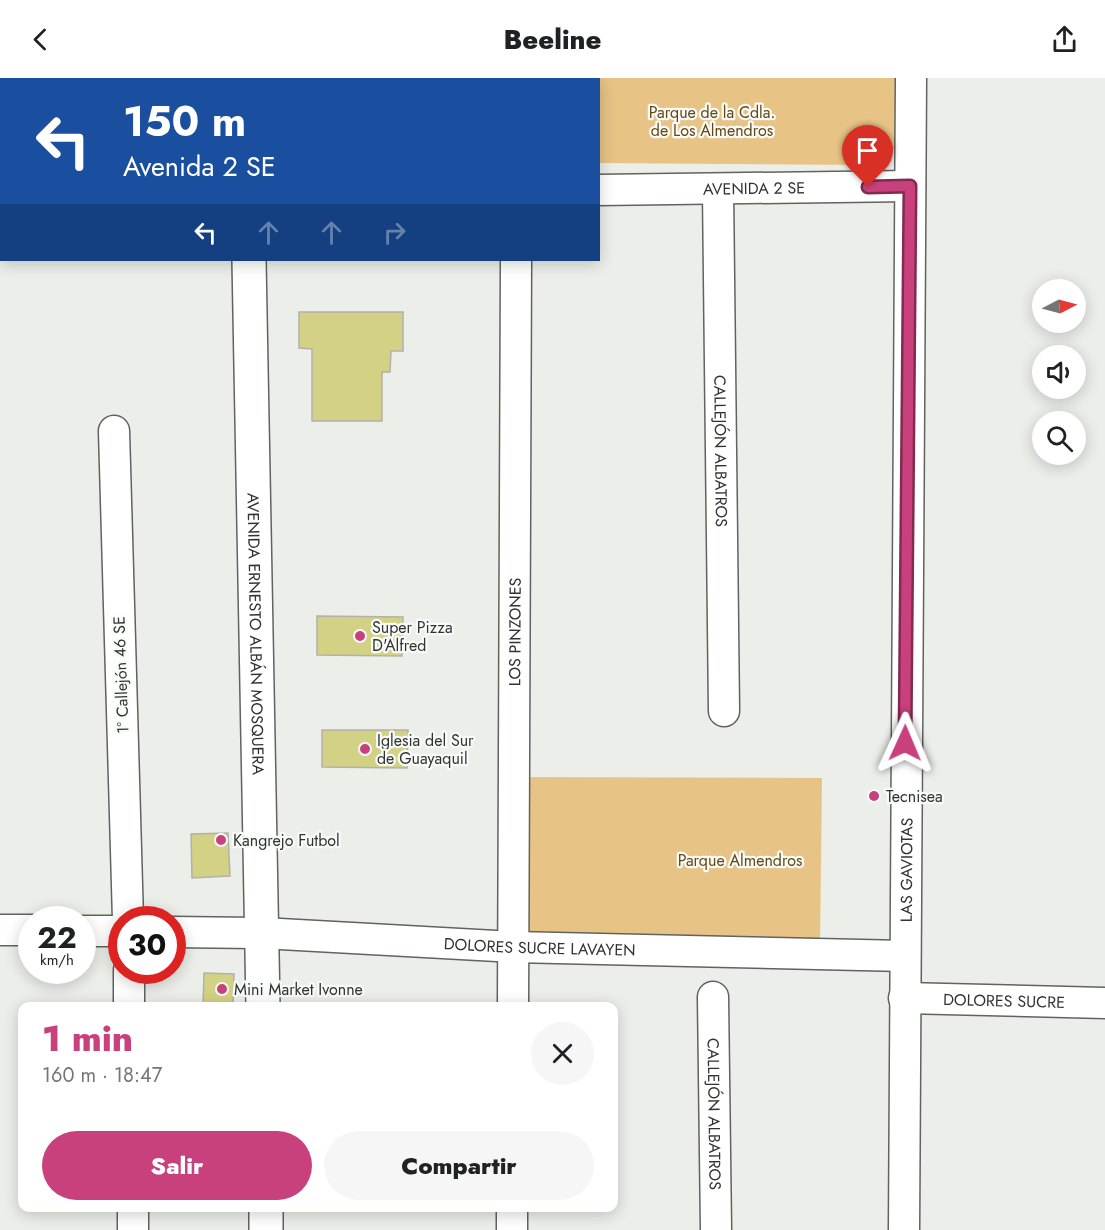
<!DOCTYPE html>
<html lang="es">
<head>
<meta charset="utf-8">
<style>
  :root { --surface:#fff; --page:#f6f6f6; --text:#202124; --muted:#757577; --accent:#c9417c }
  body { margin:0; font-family:Jost,sans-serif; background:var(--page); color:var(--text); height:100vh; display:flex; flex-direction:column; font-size:22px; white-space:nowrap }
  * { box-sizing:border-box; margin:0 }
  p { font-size:20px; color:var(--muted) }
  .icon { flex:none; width:33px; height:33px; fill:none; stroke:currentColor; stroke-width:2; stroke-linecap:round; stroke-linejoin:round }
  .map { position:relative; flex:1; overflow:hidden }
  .sheet { position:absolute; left:18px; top:924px; width:600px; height:210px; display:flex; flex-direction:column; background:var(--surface); border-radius:12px; box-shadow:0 3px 15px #0003 }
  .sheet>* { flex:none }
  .guide { position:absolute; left:0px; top:0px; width:600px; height:183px; box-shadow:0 3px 15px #0003; background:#1a4fa0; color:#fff; overflow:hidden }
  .needle { width:39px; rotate:84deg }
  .buttons { position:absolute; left:1032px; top:201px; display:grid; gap:12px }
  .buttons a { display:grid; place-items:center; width:54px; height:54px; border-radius:50%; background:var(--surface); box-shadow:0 3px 15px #0003; font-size:30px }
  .speed { position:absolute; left:18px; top:828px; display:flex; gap:12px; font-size:30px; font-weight:700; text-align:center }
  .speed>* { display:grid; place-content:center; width:78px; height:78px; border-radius:50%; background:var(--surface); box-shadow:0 3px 15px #0003; line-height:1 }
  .speed small { font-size:15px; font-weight:400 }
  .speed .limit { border:9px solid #d22; background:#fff; color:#111 }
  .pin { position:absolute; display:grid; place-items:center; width:51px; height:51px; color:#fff; margin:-62px -26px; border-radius:50% 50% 50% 0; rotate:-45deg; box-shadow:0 0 6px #0007 }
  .pin .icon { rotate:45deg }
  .me { position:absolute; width:66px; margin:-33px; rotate:1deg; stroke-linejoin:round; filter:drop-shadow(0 0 4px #0008) }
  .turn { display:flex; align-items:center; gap:21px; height:126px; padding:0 24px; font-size:27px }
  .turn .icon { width:78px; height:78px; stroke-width:2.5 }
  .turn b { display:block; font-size:42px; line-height:51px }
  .lanes { display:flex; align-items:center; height:57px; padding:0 24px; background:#0003; justify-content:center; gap:30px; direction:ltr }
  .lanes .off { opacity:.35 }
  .round { display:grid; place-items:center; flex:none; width:63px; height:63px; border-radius:32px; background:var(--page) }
  .head { display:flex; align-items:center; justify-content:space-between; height:102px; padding:0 24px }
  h1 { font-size:36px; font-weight:800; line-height:45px; color:var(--accent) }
  .action { display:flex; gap:12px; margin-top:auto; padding:12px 24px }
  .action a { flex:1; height:69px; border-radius:36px; background:var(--accent); color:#fff; font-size:24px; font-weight:800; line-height:69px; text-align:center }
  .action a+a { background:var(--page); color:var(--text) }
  header { display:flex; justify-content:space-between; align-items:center; height:78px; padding:0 24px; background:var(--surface); font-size:27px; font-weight:800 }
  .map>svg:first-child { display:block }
  .green { fill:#e7c386 }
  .building { fill:#d3d184; stroke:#b1b1ad; stroke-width:1.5 }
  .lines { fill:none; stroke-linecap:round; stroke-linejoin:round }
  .street-casing { stroke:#60635f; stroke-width:33 }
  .secondary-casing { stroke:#60635f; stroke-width:36 }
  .street { stroke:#fff; stroke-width:30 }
  .secondary { stroke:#fff; stroke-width:33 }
  .route-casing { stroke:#832a51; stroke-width:15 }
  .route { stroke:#c9417c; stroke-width:10 }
  .poi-dot { fill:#c9417c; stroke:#f8fbf7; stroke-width:2 }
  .labels { text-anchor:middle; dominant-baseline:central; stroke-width:4.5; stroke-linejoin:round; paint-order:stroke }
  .park-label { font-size:16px; fill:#644813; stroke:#f8fbf7 }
  .street-label { font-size:16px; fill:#323331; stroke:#f8fbf7 }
  .poi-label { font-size:16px; fill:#323331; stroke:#f8fbf7; text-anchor:start }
</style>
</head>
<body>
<header><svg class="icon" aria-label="back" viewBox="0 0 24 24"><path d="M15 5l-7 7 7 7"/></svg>Beeline<svg class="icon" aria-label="share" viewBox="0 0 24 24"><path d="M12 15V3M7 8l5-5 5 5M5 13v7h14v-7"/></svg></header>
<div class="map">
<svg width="1105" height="1152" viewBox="0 0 1105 1152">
  <rect width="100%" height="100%" fill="#ebeee9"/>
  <g class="green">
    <polygon points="527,0 896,0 896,68 887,81 867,87 599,85 598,2"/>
    <polygon points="514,699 822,700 820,865 513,858"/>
  </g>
  <g class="building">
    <rect x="46" y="0" width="135" height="2"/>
    <polygon points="299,234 403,234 403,273 391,273 390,294 382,294 382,343 312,343 312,271 299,270"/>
    <polygon points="317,538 403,539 402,578 317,577"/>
    <polygon points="322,652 408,652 407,690 322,689"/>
    <polygon points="228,755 230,798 192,800 191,756"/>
    <polygon points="204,895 234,896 233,928 203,928"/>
  </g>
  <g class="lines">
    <defs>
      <g id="street">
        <polyline points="516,0 516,2"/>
        <path id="s1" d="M598 112 910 108"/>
        <path id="s2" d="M718 112 724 633"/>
        <polyline points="0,116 2,116"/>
        <polyline points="114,353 128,842"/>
        <polyline points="0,852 32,852"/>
        <polyline points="82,853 122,853"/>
        <path id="s3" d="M172 854 262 855 513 869 905 878"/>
        <polyline points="129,892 129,928"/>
        <path id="s4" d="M713 919 716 1152"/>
        <path id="s5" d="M904 920 1105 925"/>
        <path id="s6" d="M513 928 516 182"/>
        <polyline points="133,1130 133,1152"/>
        <polyline points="512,1152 512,1130"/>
        <path id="s7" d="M904 1152 911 0"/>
      </g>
      <g id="secondary">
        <polyline points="247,0 247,2"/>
        <path id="s8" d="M249 182 263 928"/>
        <polyline points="266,1130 266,1152"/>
      </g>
    </defs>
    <use href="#street" class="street-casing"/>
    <use href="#secondary" class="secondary-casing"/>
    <use href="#street" class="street"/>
    <use href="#secondary" class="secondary"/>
  </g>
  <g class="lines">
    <defs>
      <polyline id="route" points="868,109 910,108 905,665"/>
    </defs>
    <use href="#route" class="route-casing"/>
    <use href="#route" class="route"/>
  </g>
  <g class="poi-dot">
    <circle cx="360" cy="558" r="6"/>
    <circle cx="365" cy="671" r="6"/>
    <circle cx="874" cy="718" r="6"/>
    <circle cx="221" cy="762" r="6"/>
    <circle cx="222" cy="911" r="6"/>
  </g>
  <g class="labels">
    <g class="park-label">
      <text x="712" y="34">Parque de la Cdla.<tspan x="712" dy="18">de Los Almendros</tspan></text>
      <text x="740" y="782">Parque Almendros</text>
    </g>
    <g class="street-label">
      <text stroke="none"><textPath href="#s1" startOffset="156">AVENIDA 2 SE</textPath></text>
      <text stroke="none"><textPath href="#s2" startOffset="261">CALLEJÓN ALBATROS</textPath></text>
      <text stroke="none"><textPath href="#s8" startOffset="374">AVENIDA ERNESTO ALBÁN MOSQUERA</textPath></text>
      <text stroke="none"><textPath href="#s6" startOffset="374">LOS PINZONES</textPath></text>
      <text transform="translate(121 597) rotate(-92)">1º Callejón 46 SE</text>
      <text stroke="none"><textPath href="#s7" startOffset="360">LAS GAVIOTAS</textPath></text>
      <text stroke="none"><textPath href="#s3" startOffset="368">DOLORES SUCRE LAVAYEN</textPath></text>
      <text stroke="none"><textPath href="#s5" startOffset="100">DOLORES SUCRE</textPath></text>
      <text stroke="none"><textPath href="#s4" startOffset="117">CALLEJÓN ALBATROS</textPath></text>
    </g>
    <g class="poi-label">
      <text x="372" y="549">Super Pizza<tspan x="372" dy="18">D'Alfred</tspan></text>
      <text x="377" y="662">Iglesia del Sur<tspan x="377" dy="18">de Guayaquil</tspan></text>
      <text x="886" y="718">Tecnisea</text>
      <text x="233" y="762">Kangrejo Futbol</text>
      <text x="234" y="911">Mini Market Ivonne</text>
    </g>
  </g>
</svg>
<div class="buttons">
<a><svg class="needle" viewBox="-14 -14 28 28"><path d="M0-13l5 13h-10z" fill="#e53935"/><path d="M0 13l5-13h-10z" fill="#757577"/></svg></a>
<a><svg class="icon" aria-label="sound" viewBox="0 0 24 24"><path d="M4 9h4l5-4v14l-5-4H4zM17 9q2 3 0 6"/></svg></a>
<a><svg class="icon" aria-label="search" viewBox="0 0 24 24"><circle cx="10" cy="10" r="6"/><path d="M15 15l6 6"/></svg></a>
</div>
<div class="speed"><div>22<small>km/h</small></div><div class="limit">30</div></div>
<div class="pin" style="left:868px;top:109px;background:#d93025"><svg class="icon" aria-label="arrive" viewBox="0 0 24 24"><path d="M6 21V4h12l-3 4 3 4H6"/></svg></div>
<svg class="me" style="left:905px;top:665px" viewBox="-20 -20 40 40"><path d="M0-17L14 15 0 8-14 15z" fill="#c9417c" stroke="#fff" stroke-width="4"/></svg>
<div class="guide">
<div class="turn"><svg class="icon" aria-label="left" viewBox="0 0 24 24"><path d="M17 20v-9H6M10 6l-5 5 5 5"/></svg><div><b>150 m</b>Avenida 2 SE</div></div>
<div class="lanes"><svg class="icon" aria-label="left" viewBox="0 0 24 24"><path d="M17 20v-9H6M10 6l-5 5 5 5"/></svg><svg class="icon off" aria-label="ahead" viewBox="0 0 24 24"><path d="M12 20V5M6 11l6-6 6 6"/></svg><svg class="icon off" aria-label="ahead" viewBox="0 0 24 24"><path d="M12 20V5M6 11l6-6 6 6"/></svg><svg class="icon off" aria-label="right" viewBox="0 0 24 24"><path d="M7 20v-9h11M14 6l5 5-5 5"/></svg></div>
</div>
<section class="sheet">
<div class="head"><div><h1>1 min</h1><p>160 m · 18:47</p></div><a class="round"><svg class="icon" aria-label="close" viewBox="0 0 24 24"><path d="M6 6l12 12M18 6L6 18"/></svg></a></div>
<div class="action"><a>Salir</a><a>Compartir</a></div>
</section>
</div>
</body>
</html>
